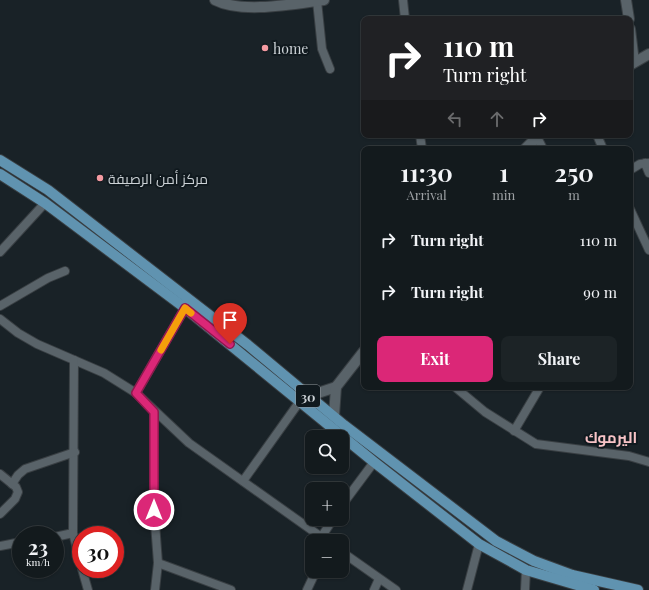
<!DOCTYPE html>
<html lang="en">
<head>
<meta charset="utf-8">
<style>
  :root { --surface:#131a1d; --page:#1c2326; --text:#f1f3f6; --muted:#9da1a4; --line:#32383b; --accent:#db2777 }
  body { margin:0; font-family:"Playfair Display",Cairo,serif; background:var(--page); color:var(--text); height:100vh; display:flex; flex-direction:column; font-size:15px; white-space:nowrap }
  * { box-sizing:border-box; margin:0 }
  p { font-size:13px; color:var(--muted) }
  .icon { flex:none; width:22px; height:22px; fill:none; stroke:currentColor; stroke-width:2; stroke-linecap:round; stroke-linejoin:round }
  .map { position:relative; flex:1; overflow:hidden }
  .details { position:absolute; left:361px; top:146px; width:272px; height:244px; display:flex; flex-direction:column; background:var(--surface); border-radius:8px; box-shadow:0 1px 3px #0004,0 0 0 1px var(--line) }
  .details>* { flex:none }
  .top-card { position:absolute; left:361px; top:16px; width:272px; height:122px; border-radius:8px; box-shadow:0 1px 3px #0004,0 0 0 1px var(--line); background:#202124; color:#fff; overflow:hidden }
  .fabs { position:absolute; left:305px; top:430px; display:grid; gap:8px }
  .fabs a { display:grid; place-items:center; width:44px; height:44px; border-radius:8px; background:var(--surface); box-shadow:0 1px 3px #0004,0 0 0 1px var(--line); font-size:20px }
  .speed { position:absolute; left:12px; top:526px; display:flex; gap:8px; font-size:20px; font-weight:700; text-align:center }
  .speed>* { display:grid; place-content:center; width:52px; height:52px; border-radius:50%; background:var(--surface); box-shadow:0 1px 3px #0004,0 0 0 1px var(--line); line-height:1 }
  .speed small { font-size:10px; font-weight:400 }
  .speed .limit { border:6px solid #d22; background:#fff; color:#111 }
  .pin { position:absolute; display:grid; place-items:center; width:34px; height:34px; color:#fff; margin:-41px -17px; border-radius:50% 50% 50% 0; rotate:-45deg; box-shadow:0 0 4px #0007 }
  .pin .icon { rotate:45deg }
  .me { position:absolute; width:44px; margin:-22px; rotate:0deg; stroke-linejoin:round; filter:drop-shadow(0 0 3px #0008) }
  .turn { display:flex; align-items:center; gap:14px; height:84px; padding:0 16px; font-size:18px }
  .turn .icon { width:52px; height:52px; stroke-width:2.5 }
  .turn b { display:block; font-size:28px; line-height:34px }
  .lanes { display:flex; align-items:center; height:38px; padding:0 16px; background:#0003; justify-content:center; gap:20px; direction:ltr }
  .lanes .off { opacity:.35 }
  .eta { display:flex; justify-content:space-evenly; align-items:center; height:68px; text-align:center }
  .eta b { font-size:24px; font-weight:700; line-height:28px }
  .primary-button { display:flex; gap:8px; margin-top:auto; padding:8px 16px }
  .primary-button a { flex:1; height:46px; border-radius:8px; background:var(--accent); color:#fff; font-size:16px; font-weight:700; line-height:46px; text-align:center }
  .primary-button a+a { background:var(--page); color:var(--text) }
  ul { padding:0; list-style:none }
  li { display:flex; align-items:center; gap:12px; height:52px; padding:0 16px }
  li div { flex:1 }
  li b { display:block; font-size:15px }
  li em { font-style:normal }
  .map>svg:first-child { display:block }
  .lines { fill:none; stroke-linecap:round; stroke-linejoin:round }
  .street-casing { stroke:#393f43; stroke-width:10 }
  .secondary-casing { stroke:#393f43; stroke-width:12 }
  .primary-casing { stroke:#393f43; stroke-width:12 }
  .street { stroke:#596369; stroke-width:8 }
  .secondary { stroke:#596369; stroke-width:10 }
  .primary { stroke:#6093b0; stroke-width:10 }
  .route-casing { stroke:#8e194d; stroke-width:10 }
  .route { stroke:#db2777; stroke-width:7 }
  .slow { stroke:#f59e0b; stroke-width:7 }
  .poi-dot { fill:#f49aa1; stroke:#10191e; stroke-width:1.5 }
  .labels { text-anchor:middle; dominant-baseline:central; stroke-width:4; stroke-linejoin:round; paint-order:stroke }
  .shield { fill:#10191e; stroke:#949a9f; stroke-width:1 }
  .shield-label { font-size:13px; font-weight:bold; fill:#ccd2d6 }
  .poi-label { font-size:14px; fill:#ccd2d6; stroke:#10191e; text-anchor:start }
  .neighbourhood-label { font-size:15px; font-weight:bold; fill:#f7c3c6; stroke:#10191e }
</style>
</head>
<body>
<div class="map">
<svg width="649" height="590" viewBox="0 0 649 590">
  <rect width="100%" height="100%" fill="#192227"/>
  <g class="lines">
    <defs>
      <g id="street">
        <polyline points="403,0 405,19"/>
        <polyline points="317,1 322,49 330,69"/>
        <polyline points="420,135 422,149"/>
        <polyline points="597,135 603,149"/>
        <polyline points="537,137 543,149"/>
        <polyline points="645,163 649,173"/>
        <polyline points="630,170 640,164 649,163"/>
        <polyline points="630,209 649,250"/>
        <polyline points="0,252 45,203"/>
        <polyline points="0,306 48,278 65,271"/>
        <polyline points="0,319 18,333 37,344 104,373 136,393 189,443 327,541"/>
        <polyline points="74,360 73,533 81,564"/>
        <polyline points="455,387 485,412 536,444 629,456 649,462"/>
        <polyline points="136,393 185,308"/>
        <polyline points="154,412 154,510 158,563 155,590"/>
        <polyline points="514,431 540,387"/>
        <polyline points="0,474 16,487 18,492 15,499 0,514"/>
        <polyline points="243,481 300,401"/>
        <polyline points="12,484 18,475 25,469 75,452"/>
        <polyline points="342,505 374,462"/>
        <polyline points="322,536 333,519"/>
        <polyline points="55,537 73,533"/>
        <polyline points="0,546 21,542"/>
        <polyline points="342,552 396,590"/>
        <polyline points="158,563 231,590"/>
        <polyline points="82,569 88,590"/>
        <polyline points="307,590 316,571"/>
        <polyline points="374,590 379,579"/>
        <polyline points="467,590 479,544"/>
        <polyline points="525,590 526,570"/>
      </g>
      <g id="secondary">
        <path d="M215 0C242 14 293 4 324 0"/>
        <polyline points="626,0 629,19"/>
        <polyline points="630,29 634,62"/>
        <polyline points="630,65 649,54"/>
        <polyline points="525,149 539,135"/>
        <polyline points="309,396 336,387"/>
        <polyline points="334,416 336,387 364,351"/>
      </g>
      <g id="primary">
        <polyline points="0,160 48,190 248,345 344,425 496,541 534,561 572,575 638,590"/>
        <polyline points="0,174 45,203 185,308 374,462 479,544 526,570 594,590"/>
      </g>
    </defs>
    <use href="#street" class="street-casing"/>
    <use href="#secondary" class="secondary-casing"/>
    <use href="#primary" class="primary-casing"/>
    <use href="#street" class="street"/>
    <use href="#secondary" class="secondary"/>
    <use href="#primary" class="primary"/>
  </g>
  <g class="lines">
    <defs>
      <polyline id="route" points="154,510 154,412 136,393 185,308 230,344"/>
    </defs>
    <use href="#route" class="route-casing"/>
    <use href="#route" class="route"/>
    <polyline class="slow" points="161,350 185,308 191,313"/>
  </g>
  <g class="poi-dot">
    <circle cx="265" cy="48" r="4"/>
    <circle cx="100" cy="178" r="4"/>
  </g>
  <g class="labels">
    <rect class="shield" x="296" y="385" width="24" height="22" rx="3"/>
    <g class="shield-label">
      <text x="308" y="396">30</text>
    </g>
    <g class="poi-label">
      <text x="273" y="48">home</text>
      <text x="108" y="178">مركز أمن الرصيفة</text>
    </g>
    <g class="neighbourhood-label">
      <text x="611" y="437">اليرموك</text>
    </g>
  </g>
</svg>
<div class="fabs">
<a><svg class="icon" aria-label="search" viewBox="0 0 24 24"><circle cx="10" cy="10" r="6"/><path d="M15 15l6 6"/></svg></a>
<a>+</a>
<a>−</a>
</div>
<div class="speed"><div>23<small>km/h</small></div><div class="limit">30</div></div>
<div class="pin" style="left:230px;top:344px;background:#d93025"><svg class="icon" aria-label="arrive" viewBox="0 0 24 24"><path d="M6 21V4h12l-3 4 3 4H6"/></svg></div>
<svg class="me" style="left:154px;top:510px" viewBox="-20 -20 40 40"><circle r="17" fill="#db2777" stroke="#fff" stroke-width="3"/><path d="M0-11L8 9 0 5-8 9z" fill="#fff"/></svg>
<div class="top-card">
<div class="turn"><svg class="icon" aria-label="right" viewBox="0 0 24 24"><path d="M7 20v-9h11M14 6l5 5-5 5"/></svg><div><b>110 m</b>Turn right</div></div>
<div class="lanes"><svg class="icon off" aria-label="left" viewBox="0 0 24 24"><path d="M17 20v-9H6M10 6l-5 5 5 5"/></svg><svg class="icon off" aria-label="ahead" viewBox="0 0 24 24"><path d="M12 20V5M6 11l6-6 6 6"/></svg><svg class="icon" aria-label="right" viewBox="0 0 24 24"><path d="M7 20v-9h11M14 6l5 5-5 5"/></svg></div>
</div>
<section class="details">
<div class="eta">
<div><b>11:30</b><p>Arrival</p></div>
<div><b>1</b><p>min</p></div>
<div><b>250</b><p>m</p></div>
</div>
<ul>
<li><svg class="icon" aria-label="right" viewBox="0 0 24 24"><path d="M7 20v-9h11M14 6l5 5-5 5"/></svg><div><b>Turn right</b></div><em>110 m</em></li>
<li><svg class="icon" aria-label="right" viewBox="0 0 24 24"><path d="M7 20v-9h11M14 6l5 5-5 5"/></svg><div><b>Turn right</b></div><em>90 m</em></li>
</ul>
<div class="primary-button"><a>Exit</a><a>Share</a></div>
</section>
</div>
</body>
</html>
